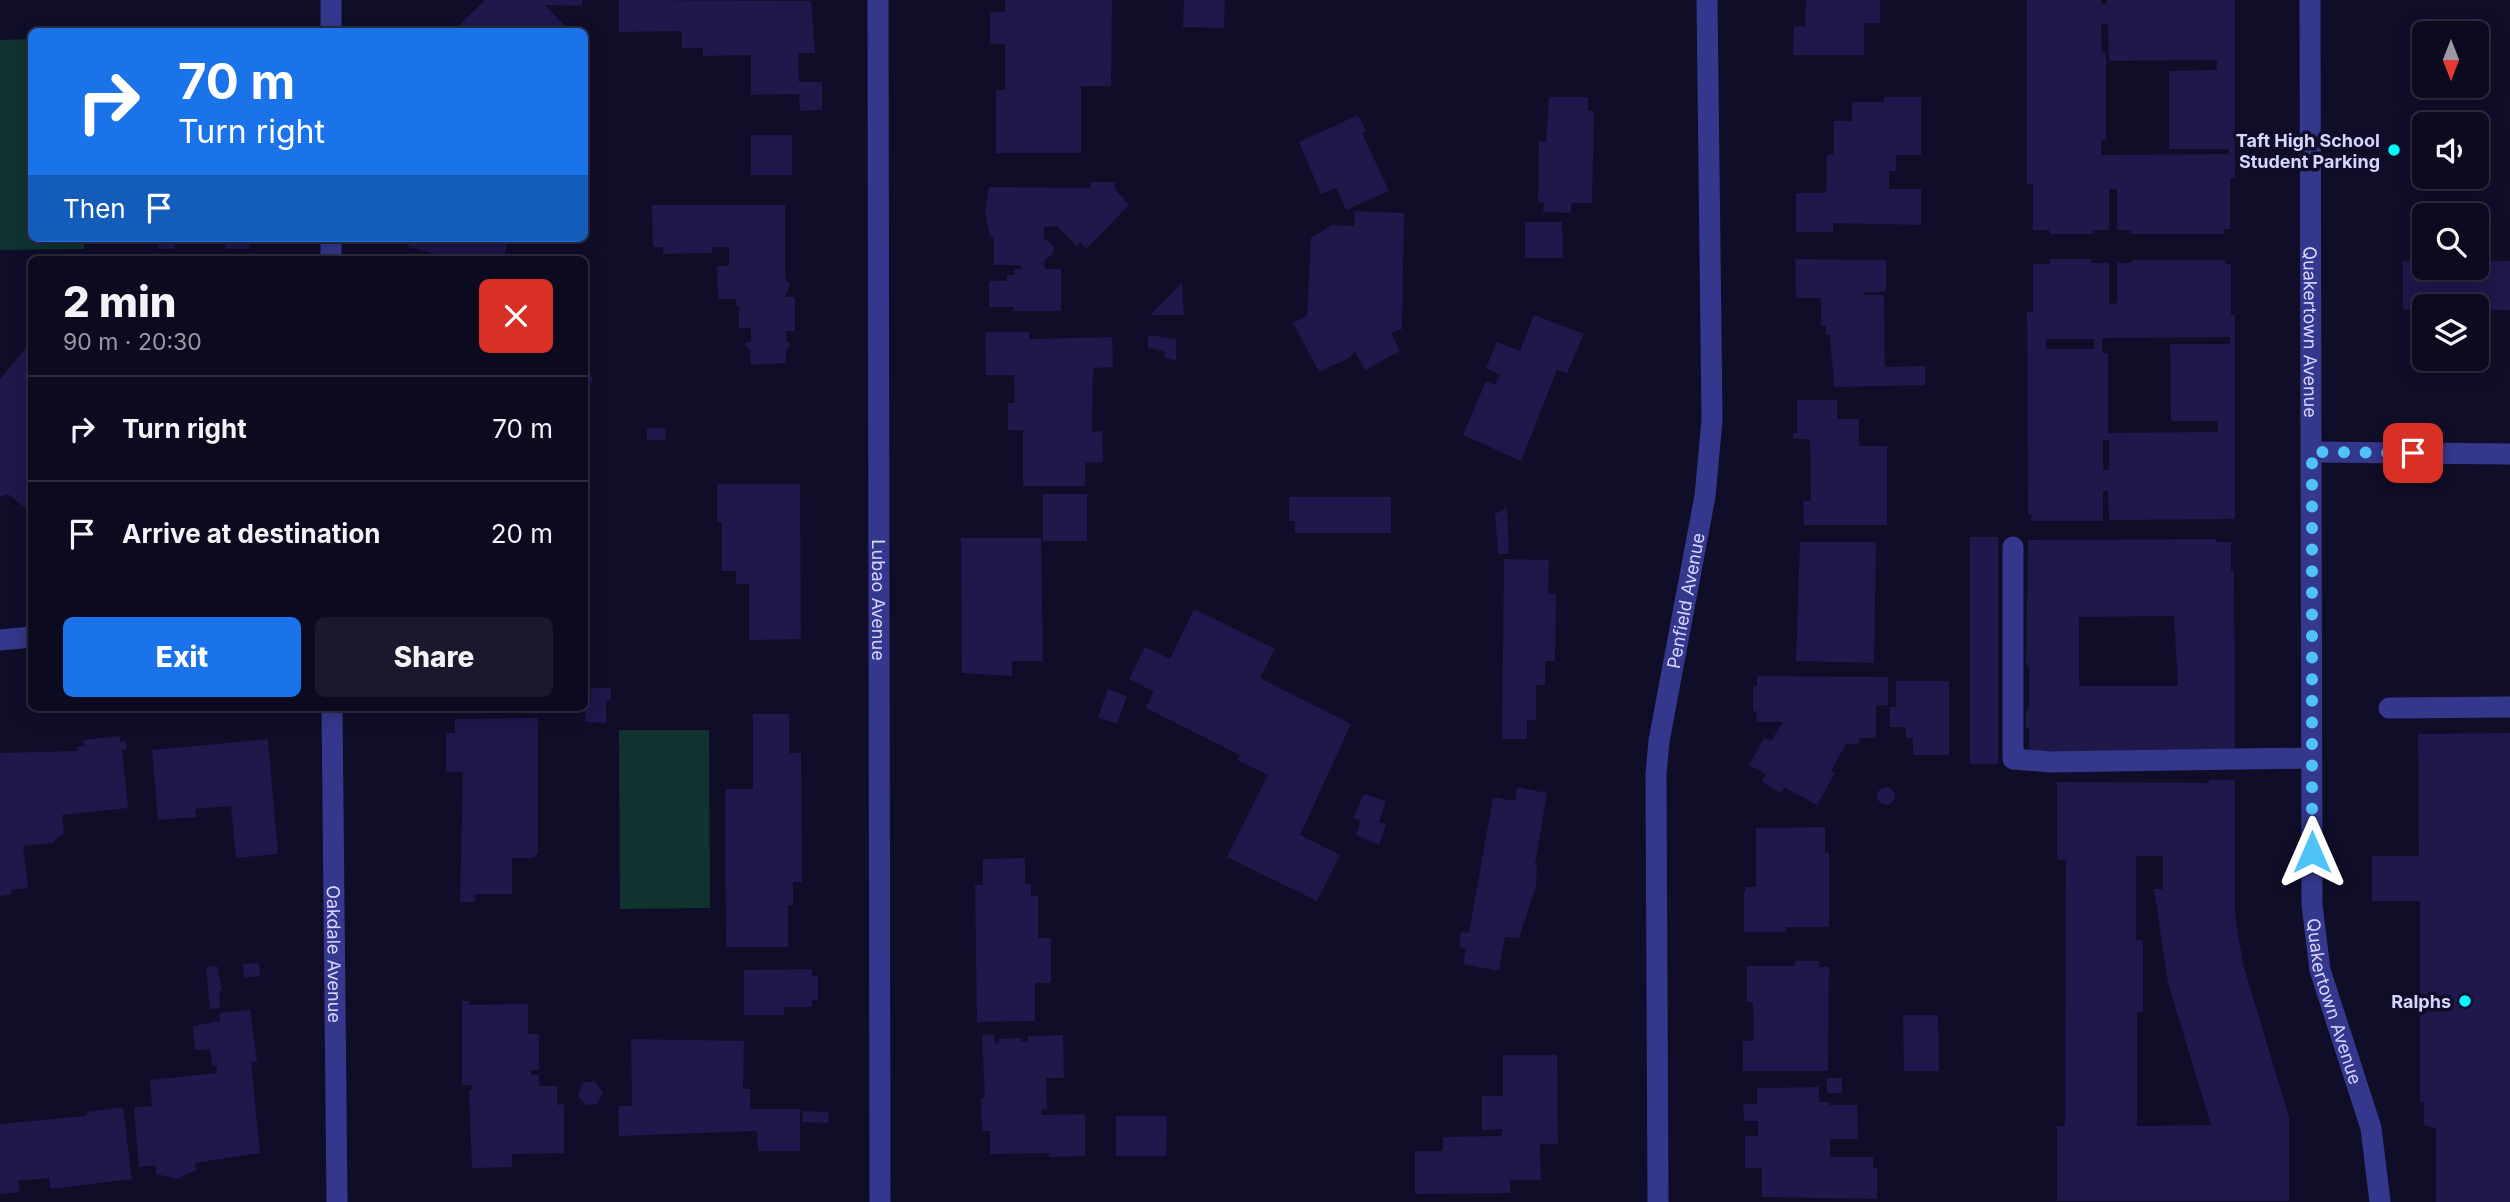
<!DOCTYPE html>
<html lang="en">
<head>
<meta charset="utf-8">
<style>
  :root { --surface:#0c0a1f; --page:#1a182c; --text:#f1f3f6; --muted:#9a9aa4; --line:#2c2b3d; --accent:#1a73e8 }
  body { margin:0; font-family:Inter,sans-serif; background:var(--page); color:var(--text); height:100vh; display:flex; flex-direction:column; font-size:26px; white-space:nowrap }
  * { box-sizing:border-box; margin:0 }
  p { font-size:23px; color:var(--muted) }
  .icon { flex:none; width:38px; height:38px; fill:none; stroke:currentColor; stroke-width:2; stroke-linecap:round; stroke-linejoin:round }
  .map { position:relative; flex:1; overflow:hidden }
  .details { position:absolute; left:28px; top:256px; width:560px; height:455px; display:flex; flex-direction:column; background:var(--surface); border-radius:10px; box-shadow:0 4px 18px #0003,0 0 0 2px var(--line) }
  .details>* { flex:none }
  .top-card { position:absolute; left:28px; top:28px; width:560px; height:214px; border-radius:10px; box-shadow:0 4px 18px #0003,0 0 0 2px var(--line); background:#1a73e8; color:#fff; overflow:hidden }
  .needle { width:46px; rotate:180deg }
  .fabs { position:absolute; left:2412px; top:21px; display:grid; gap:14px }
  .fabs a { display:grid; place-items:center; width:77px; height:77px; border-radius:10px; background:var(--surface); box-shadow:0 4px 18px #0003,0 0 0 2px var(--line); font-size:35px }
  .pin { position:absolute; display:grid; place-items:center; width:60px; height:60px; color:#fff; margin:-30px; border-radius:14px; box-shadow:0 4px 10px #0006 }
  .me { position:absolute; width:77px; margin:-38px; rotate:0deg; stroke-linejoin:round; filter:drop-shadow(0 0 5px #0008) }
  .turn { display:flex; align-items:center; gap:24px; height:147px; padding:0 35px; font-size:32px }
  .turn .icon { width:91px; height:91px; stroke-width:2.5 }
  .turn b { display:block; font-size:49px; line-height:60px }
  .then { display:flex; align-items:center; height:66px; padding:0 35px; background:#0003; gap:14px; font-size:26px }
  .round { display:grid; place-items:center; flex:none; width:74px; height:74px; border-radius:10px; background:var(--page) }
  .head { display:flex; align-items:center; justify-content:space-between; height:119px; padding:0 35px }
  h1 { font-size:42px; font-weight:800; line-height:52px }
  .primary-button { display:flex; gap:14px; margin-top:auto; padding:14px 35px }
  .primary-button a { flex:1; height:80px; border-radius:10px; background:var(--accent); color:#fff; font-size:28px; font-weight:800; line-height:80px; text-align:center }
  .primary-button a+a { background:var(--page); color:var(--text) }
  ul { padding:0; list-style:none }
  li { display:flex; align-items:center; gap:21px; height:105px; padding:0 35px; border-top:2px solid var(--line) }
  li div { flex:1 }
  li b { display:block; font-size:26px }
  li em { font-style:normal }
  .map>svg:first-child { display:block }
  .green { fill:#10332f }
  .building { fill:#1e184b; fill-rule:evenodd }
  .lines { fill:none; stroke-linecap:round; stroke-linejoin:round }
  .minor { stroke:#34388c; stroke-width:21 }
  .route { stroke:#4fc3f7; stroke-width:12; stroke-dasharray:0 21.6 }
  .poi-dot { fill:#01faff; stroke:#100d29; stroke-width:2.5 }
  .labels { text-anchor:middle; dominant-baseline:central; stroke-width:7; stroke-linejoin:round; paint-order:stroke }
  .poi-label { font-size:18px; font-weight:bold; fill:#d7d5ff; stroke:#100d29; text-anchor:end }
  .street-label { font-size:18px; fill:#d7d5ff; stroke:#100d29 }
</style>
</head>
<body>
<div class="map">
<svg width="2510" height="1202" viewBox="0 0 2510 1202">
  <rect width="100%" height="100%" fill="#100d29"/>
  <g class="green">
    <polygon points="31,39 32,238 84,238 84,249 0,250 0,40"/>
    <polygon points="619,730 709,730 710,908 620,909"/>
  </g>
  <g class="building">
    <polygon points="485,0 582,0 582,6 545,5 571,32 458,32 455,29"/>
    <polygon points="619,0 811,1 815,53 798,53 799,82 822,82 822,110 800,111 799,94 751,95 751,55 703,56 703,48 682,48 682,31 619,32"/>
    <polygon points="1005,0 1112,0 1111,86 1081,86 1081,153 996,153 996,90 1005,90 1005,44 990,44 990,12 1005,12"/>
    <polygon points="1184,0 1225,0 1224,28 1183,27"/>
    <polygon points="1806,0 1880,0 1880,23 1864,23 1864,55 1793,55 1794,26 1805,27"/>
    <path d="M2027 0H2101V4H2107V0H2235V178H2230V229H2224V234H2131V230H2117V189H2109V230H2093V234H2050L2049 230H2033V184H2027ZM2101 24H2108L2109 61 2217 60V70L2169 71V149H2229V154L2101 155V140H2106V53H2102Z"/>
    <polygon points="1549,97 1588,97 1588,111 1594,111 1592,203 1571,203 1571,213 1543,212 1544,203 1538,202 1539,141 1546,142"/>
    <polygon points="1884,97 1921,97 1921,155 1896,155 1896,171 1889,171 1889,189 1921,189 1921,225 1833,223 1833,232 1796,232 1796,193 1826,193 1827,155 1834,155 1834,121 1852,121 1852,102 1884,102"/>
    <polygon points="1358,115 1366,131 1362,133 1389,191 1346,210 1336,188 1321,194 1299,142"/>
    <rect x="751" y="135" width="41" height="40"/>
    <polygon points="1091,182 1115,182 1115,189 1129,205 1086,249 1080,242 1077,246 1057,226 1044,227 1044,238 1054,246 1053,254 1044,261 1045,269 1061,269 1061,311 1014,311 1014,307 989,307 989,281 1007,281 1007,275 1014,275 1014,269 1021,269 1021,265 994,265 994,237 990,237 985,211 989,187 1091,188"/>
    <polygon points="652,205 785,205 785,278 790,285 785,297 795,297 795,331 786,331 786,340 791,345 786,351 786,363 751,365 750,350 744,344 751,341 751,328 739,328 739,306 736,306 736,299 718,299 717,266 729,266 729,247 712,247 712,253 663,254 663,247 653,247"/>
    <polygon points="1355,211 1404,213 1402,329 1391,333 1400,351 1365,370 1355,352 1349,358 1319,372 1293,323 1307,316 1311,238 1332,225 1354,226"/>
    <polygon points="1525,222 1562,222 1563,258 1525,258"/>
    <polygon points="157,238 174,238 174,249 158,249"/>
    <rect x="226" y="238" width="23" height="11"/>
    <polygon points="410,238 508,238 504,259 457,259 408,247"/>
    <polygon points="1795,259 1886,260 1886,292 1864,292 1864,295 1884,295 1885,367 1925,366 1925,385 1834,387 1830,335 1826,335 1826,326 1821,326 1821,298 1796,298"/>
    <path d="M2050 259H2091V263H2109V304L2117 303V263H2132V260H2225V264H2231V315H2235V519L2109 520 2108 491H2103V521H2031V514H2028L2027 312H2033V264H2050ZM2230 337V344H2170L2171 421H2218V432L2108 433V353H2102V338ZM2046 339H2094V349H2046ZM2103 440H2109V470H2103Z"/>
    <polygon points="2403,261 2424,261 2424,268 2476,268 2476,261 2510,261 2510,310 2476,310 2476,306 2424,306 2424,310 2403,310"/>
    <polygon points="1182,283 1184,315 1150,315"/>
    <polygon points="1534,315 1584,334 1567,373 1557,370 1521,461 1463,435 1486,381 1495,385 1500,375 1486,368 1497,342 1520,351"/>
    <polygon points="985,332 1029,332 1029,339 1112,337 1113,367 1093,368 1092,432 1102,431 1103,462 1085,463 1085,486 1023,486 1023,430 1008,430 1008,403 1015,403 1014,375 986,375"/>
    <polygon points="1148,335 1176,339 1176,360 1165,358 1165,352 1148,348"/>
    <polygon points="26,348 32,353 32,513 8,494 0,497 0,379"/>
    <polygon points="584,370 592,377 592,383 584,391"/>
    <polygon points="1797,400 1837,400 1837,419 1859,419 1859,446 1887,446 1887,525 1804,525 1803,501 1811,501 1810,439 1793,439 1793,433 1797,433"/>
    <polygon points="647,428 666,428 665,440 647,440"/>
    <polygon points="717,484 800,484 801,639 749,640 749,584 736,584 736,571 722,571 722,522 717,523"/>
    <rect x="1043" y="494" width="44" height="47"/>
    <polygon points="1289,497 1391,497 1391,533 1295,533 1295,521 1289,521"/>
    <polygon points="1507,508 1509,554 1498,554 1495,514"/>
    <rect x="1970" y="537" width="28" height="227"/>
    <polygon points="961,538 1041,538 1043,661 1012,661 1012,676 962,673"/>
    <path d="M2216 539V542H2231V571H2234L2235 750 2029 753V728H2026V709H2029V665H2026L2028 540ZM2174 616 2178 686H2079V617Z"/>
    <polygon points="1800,542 1876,542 1874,663 1796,661"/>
    <polygon points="1504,559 1549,560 1548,594 1556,594 1555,661 1545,661 1545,685 1536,685 1536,720 1527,720 1527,739 1502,739"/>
    <polygon points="1194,609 1275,649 1260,678 1351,724 1300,835 1340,855 1317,901 1227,857 1268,775 1237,760 1240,755 1146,708 1154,692 1129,679 1145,647 1170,659"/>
    <polygon points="1757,676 1888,677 1888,705 1876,706 1876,738 1859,738 1859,744 1846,744 1831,771 1835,773 1817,805 1784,787 1781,793 1762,782 1766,774 1749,765 1764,738 1771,741 1783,722 1757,722 1756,711 1753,711 1753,686 1757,686"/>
    <polygon points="1896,681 1949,681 1949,755 1913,755 1913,738 1906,738 1906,727 1890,727 1890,707 1896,707"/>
    <polygon points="591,688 611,688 611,700 606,700 606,723 585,722 586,702 591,702"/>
    <polygon points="1108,689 1127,696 1117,724 1098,717"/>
    <polygon points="753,714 789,714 789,753 801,753 802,882 793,882 793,905 788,905 788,947 726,947 725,789 753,789"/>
    <polygon points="538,718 538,853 534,858 512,858 512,894 475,894 475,902 460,902 463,772 446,772 446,733 455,733 455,719"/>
    <polygon points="2510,733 2510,1202 2436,1202 2436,1128 2424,1125 2424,1102 2420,1102 2420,901 2372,901 2372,856 2419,856 2418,734"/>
    <polygon points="120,736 120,742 126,741 127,749 122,750 128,808 62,815 64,833 52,843 23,846 28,888 11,890 12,894 0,896 0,753 78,751 77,747 84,746 83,740"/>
    <polygon points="268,739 278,854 236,858 231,806 195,809 196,817 158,820 152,750"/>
    <path d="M2209 780H2235V914L2243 964 2289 1117V1201H2057V1126H2065L2066 860H2057V782L2209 783ZM2136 856H2163V889H2154L2168 983 2211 1125 2137 1126V1012H2143V940H2136Z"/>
    <circle cx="1886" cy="796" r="9"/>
    <polygon points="1517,787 1547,793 1535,864 1537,864 1536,886 1519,938 1505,937 1499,971 1463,964 1466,948 1459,947 1461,932 1469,933 1493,797 1515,801"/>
    <polygon points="1364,794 1386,801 1379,822 1386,824 1379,845 1356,835 1361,821 1353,818"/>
    <polygon points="1825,827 1825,853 1829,853 1829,927 1786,927 1786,932 1744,932 1744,894 1746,887 1756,887 1756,828"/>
    <polygon points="1025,858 1025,884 1031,884 1031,896 1038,896 1038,938 1051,938 1051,983 1035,983 1035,1021 977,1022 975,885 983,885 983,859"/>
    <polygon points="1795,961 1819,961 1819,967 1829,967 1828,1071 1743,1071 1743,1041 1754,1041 1753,1002 1747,1002 1747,966 1795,966"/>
    <polygon points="259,963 260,976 244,978 243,964"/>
    <polygon points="217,966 222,991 219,991 220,1008 210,1009 206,967"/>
    <polygon points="812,969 812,976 818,976 818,1000 812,1000 812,1007 784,1007 784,1015 744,1015 744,970"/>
    <polygon points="462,1001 469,1001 469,1005 528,1004 528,1034 539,1034 539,1070 531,1070 531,1075 539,1075 539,1086 557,1086 557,1105 564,1104 564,1153 512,1154 512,1167 472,1168 469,1090 472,1090 471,1085 462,1085"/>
    <polygon points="250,1010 257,1061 251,1062 260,1153 195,1163 196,1170 177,1179 156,1174 155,1165 139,1167 134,1107 152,1106 150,1080 217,1073 217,1066 212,1066 210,1049 195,1050 193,1026 220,1021 219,1013"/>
    <polygon points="1903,1015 1938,1015 1939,1071 1904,1071"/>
    <polygon points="994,1034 995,1044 999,1043 999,1039 1021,1038 1021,1042 1028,1042 1028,1036 1063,1035 1064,1078 1046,1078 1047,1109 1042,1109 1042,1115 1085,1114 1085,1156 1049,1157 1049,1153 990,1154 990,1131 982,1131 981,1098 985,1098 982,1035"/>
    <polygon points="631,1039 744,1041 743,1089 750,1089 750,1109 800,1109 800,1151 758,1151 757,1131 619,1136 618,1106 632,1106"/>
    <polygon points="1503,1055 1557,1055 1558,1144 1540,1144 1541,1180 1510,1180 1510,1193 1415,1194 1415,1151 1443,1151 1443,1137 1502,1136 1502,1129 1482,1130 1482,1096 1503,1096"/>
    <rect x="1827" y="1078" width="15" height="15"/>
    <polygon points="595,1081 603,1093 597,1104 586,1105 578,1096 582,1083"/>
    <polygon points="1819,1087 1819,1102 1829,1102 1829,1105 1857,1105 1858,1139 1830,1139 1830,1157 1873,1157 1873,1168 1877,1168 1877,1199 1762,1197 1762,1168 1745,1168 1745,1136 1758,1136 1758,1121 1744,1121 1743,1104 1757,1104 1757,1088"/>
    <polygon points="123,1107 132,1179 50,1189 49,1178 18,1181 20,1192 0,1194 0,1124 85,1116 88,1112"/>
    <polygon points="803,1111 829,1112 828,1123 802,1122"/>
    <polygon points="1116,1116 1167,1116 1166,1156 1116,1156"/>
  </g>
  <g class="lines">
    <g class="minor">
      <polyline points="331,0 331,32"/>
      <path id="s1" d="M878 0 880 1202"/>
      <path id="s2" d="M2310 0 2312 905 2320 970 2371 1128 2380 1202"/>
      <polyline points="331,238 331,259"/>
      <polyline points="2312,452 2510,454"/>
      <polyline points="2013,547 2013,759 2050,762 2311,758"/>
      <polyline points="0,640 32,637"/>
      <path id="s3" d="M332 707 337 1202"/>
      <polyline points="2389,708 2510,707"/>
      <path id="s4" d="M1658 1202 1656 775 1659 741 1705 496 1712 420 1707 0"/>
    </g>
  </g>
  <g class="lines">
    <polyline class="route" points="2312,852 2312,452 2413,453"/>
  </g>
  <g class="poi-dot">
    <circle cx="2394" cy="150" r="7"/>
    <circle cx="2465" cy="1001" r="7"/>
  </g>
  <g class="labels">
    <g class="poi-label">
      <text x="2380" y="140">Taft High School<tspan x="2380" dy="21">Student Parking</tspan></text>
      <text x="2451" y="1001">Ralphs</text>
    </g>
    <g class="street-label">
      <text stroke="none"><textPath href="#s2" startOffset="332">Quakertown Avenue</textPath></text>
      <text stroke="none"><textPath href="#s1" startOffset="600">Lubao Avenue</textPath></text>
      <text stroke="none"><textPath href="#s4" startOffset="604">Penfield Avenue</textPath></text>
      <text stroke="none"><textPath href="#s3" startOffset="247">Oakdale Avenue</textPath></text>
      <text stroke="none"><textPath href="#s2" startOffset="1004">Quakertown Avenue</textPath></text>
    </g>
  </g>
</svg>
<div class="fabs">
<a><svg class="needle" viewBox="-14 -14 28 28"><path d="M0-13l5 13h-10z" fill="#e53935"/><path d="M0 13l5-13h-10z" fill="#9a9aa4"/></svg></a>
<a><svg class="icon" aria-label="sound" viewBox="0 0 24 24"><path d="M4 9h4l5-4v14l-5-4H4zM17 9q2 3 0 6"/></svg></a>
<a><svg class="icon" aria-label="search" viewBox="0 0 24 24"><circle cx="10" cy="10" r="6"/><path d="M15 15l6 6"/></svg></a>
<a><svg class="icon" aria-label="layers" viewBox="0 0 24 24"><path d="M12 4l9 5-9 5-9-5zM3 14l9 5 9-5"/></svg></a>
</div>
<div class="pin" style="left:2413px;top:453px;background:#d93025"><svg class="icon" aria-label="arrive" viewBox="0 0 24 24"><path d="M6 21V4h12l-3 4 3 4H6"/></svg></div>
<svg class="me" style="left:2312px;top:852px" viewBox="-20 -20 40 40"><path d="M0-17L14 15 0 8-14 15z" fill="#4fc3f7" stroke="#fff" stroke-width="4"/></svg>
<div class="top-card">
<div class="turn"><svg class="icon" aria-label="right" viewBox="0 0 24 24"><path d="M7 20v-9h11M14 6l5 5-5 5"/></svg><div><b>70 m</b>Turn right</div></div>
<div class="then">Then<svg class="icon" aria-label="arrive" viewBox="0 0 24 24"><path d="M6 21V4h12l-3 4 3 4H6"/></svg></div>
</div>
<section class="details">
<div class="head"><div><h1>2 min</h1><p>90 m · 20:30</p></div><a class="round" style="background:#d93025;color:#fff"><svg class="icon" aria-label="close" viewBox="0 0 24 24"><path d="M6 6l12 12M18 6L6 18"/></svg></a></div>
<ul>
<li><svg class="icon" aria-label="right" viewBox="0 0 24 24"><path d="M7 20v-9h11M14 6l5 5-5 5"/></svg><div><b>Turn right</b></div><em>70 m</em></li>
<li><svg class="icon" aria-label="arrive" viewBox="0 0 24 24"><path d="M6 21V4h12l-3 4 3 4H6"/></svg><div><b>Arrive at destination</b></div><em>20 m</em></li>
</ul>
<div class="primary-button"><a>Exit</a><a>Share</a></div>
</section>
</div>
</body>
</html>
